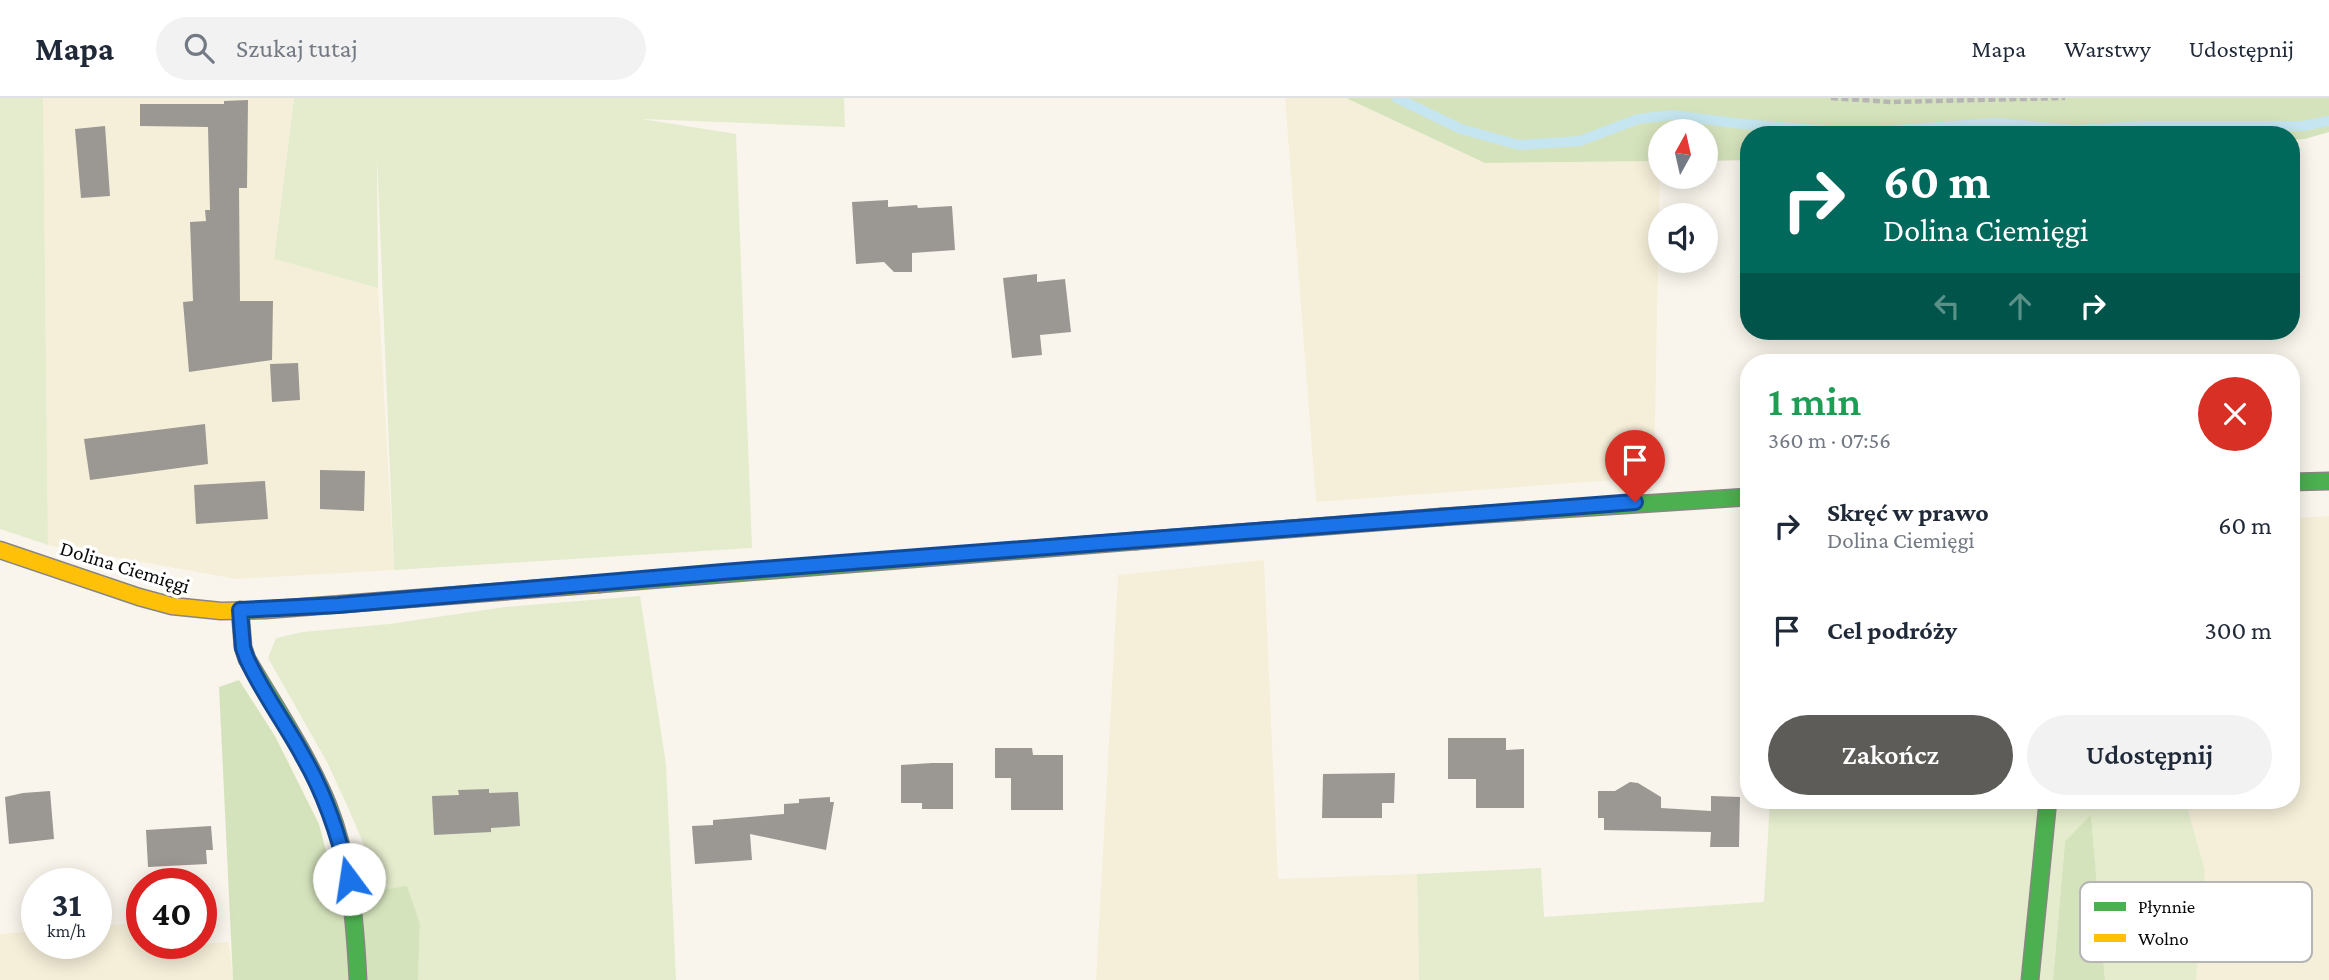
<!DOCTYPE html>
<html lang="pl">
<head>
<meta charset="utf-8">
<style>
  :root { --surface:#fff; --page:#f2f2f3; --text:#1f2937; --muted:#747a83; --line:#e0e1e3; --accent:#5d5c58 }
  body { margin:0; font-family:"Crimson Pro",serif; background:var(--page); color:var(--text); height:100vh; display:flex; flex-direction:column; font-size:26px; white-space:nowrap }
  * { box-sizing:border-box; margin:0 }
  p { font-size:23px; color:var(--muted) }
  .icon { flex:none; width:38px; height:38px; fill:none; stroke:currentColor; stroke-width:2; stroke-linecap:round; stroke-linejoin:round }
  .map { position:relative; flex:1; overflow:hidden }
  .details { position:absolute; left:1740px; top:256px; width:560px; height:455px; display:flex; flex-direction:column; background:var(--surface); border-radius:28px; box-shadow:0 4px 18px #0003 }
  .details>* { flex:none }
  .hud { position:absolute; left:1740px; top:28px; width:560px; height:214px; border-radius:28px; box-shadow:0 4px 18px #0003; background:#00695c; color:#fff; overflow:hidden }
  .needle { width:46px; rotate:8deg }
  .tools { position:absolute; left:1648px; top:21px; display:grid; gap:14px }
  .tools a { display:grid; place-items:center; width:70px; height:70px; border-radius:50%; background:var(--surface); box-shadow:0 4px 18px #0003; font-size:35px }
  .speed { position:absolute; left:21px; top:770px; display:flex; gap:14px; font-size:35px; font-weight:700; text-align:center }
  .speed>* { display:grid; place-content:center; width:91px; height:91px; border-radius:50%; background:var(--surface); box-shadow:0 4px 18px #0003; line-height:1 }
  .speed small { font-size:18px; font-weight:400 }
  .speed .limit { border:10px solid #d22; background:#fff; color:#111 }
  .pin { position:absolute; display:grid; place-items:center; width:60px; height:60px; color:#fff; margin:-72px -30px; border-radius:50% 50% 50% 0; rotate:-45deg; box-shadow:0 0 7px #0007 }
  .pin .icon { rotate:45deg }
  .me { position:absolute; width:77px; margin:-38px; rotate:346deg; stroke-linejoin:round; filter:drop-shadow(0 0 5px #0008) }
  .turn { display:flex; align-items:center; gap:24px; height:147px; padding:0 28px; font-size:32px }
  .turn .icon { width:91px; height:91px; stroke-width:2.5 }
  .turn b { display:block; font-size:49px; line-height:60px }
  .lanes { display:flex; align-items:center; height:66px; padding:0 28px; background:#0003; justify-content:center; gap:35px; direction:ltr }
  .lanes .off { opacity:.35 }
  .round { display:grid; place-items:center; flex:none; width:74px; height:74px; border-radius:37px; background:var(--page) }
  .overview { display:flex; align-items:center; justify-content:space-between; height:119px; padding:0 28px }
  h1 { font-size:42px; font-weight:600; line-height:52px; color:#1e9e55 }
  .action { display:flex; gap:14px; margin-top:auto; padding:14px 28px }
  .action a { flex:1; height:80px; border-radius:42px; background:var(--accent); color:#fff; font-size:28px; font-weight:600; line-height:80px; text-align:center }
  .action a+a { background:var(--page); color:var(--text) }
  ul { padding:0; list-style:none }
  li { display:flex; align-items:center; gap:21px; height:105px; padding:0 28px }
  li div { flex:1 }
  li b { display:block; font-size:26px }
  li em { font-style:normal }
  header { display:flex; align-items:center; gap:42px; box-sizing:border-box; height:98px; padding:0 35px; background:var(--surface); border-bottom:2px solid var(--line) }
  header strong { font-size:33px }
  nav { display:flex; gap:38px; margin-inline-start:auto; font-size:24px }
  .search { width:490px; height:63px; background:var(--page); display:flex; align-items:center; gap:18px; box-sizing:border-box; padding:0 24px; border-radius:38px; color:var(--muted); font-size:26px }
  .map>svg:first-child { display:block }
  .farmland { fill:#f5efd9 }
  .green { fill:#e4eccd }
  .forest { fill:#d5e3bc }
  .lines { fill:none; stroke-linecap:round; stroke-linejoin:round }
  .stream { stroke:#c5e6f0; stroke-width:10 }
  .building { fill:#9b9893 }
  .fast-casing { stroke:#888682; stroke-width:19 }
  .slow-casing { stroke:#888682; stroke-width:19 }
  .path { stroke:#b6b5b4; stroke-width:4.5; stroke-dasharray:7 3.5; stroke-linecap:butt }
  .fast { stroke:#4caf50; stroke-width:16 }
  .slow { stroke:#ffc107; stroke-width:16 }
  .route-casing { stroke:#114b97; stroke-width:18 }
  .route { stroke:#1a73e8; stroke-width:12 }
  .labels { text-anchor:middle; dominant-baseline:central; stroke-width:7; stroke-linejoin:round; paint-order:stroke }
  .street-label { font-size:21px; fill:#090909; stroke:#fff }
  .key { fill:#fff; stroke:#b5b5b5; stroke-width:2 }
  .key-label { font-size:19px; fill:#090909 }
</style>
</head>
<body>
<header>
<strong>Mapa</strong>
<div class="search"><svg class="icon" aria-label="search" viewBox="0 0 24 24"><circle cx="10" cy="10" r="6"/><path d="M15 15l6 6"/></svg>Szukaj tutaj</div>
<nav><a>Mapa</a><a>Warstwy</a><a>Udostępnij</a></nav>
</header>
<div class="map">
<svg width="2329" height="882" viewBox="0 0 2329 882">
  <rect width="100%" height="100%" fill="#f9f5ec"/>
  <g class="farmland">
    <polygon points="43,0 294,0 274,161 378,190 394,472 236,481 48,447"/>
    <polygon points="1285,0 1346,0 1485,65 1660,63 1654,379 1316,404"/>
    <polygon points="2329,418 2329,882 2196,882 2205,772 2185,702 2291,702 2291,420"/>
    <polygon points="1264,462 1278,781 1417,776 1419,882 1096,882 1118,477"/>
    <polygon points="142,825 142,845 158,845 159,849 229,844 233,882 0,882 0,836 37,833 37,845 96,845 96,828"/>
  </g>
  <g class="green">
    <polygon points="0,0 43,0 48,447 0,431"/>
    <polygon points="294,0 844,0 845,29 642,21 736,36 752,450 394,472 377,57 378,190 274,161"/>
    <polygon points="640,498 666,666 676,882 418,882 420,826 406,789 374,795 372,766 350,714 327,664 268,560 276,540 303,534 389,526 505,509"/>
    <polygon points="1770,702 2185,702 2205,772 2196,882 2105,882 2091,718 2065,743 2053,882 1419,882 1417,776 1541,770 1544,819 1764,804"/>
  </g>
  <g class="forest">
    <polygon points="1346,0 2329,0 2329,34 2305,41 2291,42 2291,37 1748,37 1748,62 1706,63 1706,33 1661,33 1661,63 1485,65"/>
    <polygon points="239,582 275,638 319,726 338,799 407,788 420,826 418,882 233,882 219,589"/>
    <polygon points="2091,717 2105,882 2053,882 2065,743"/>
  </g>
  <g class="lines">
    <polyline class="stream" points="1397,0 1461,31 1519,47 1580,43 1638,21 1672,17 1742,26 1855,35 1996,25 2075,32 2145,28 2303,28 2329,23"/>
  </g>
  <g class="building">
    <polygon points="248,2 247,90 239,90 240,203 273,203 272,262 189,274 183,204 193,203 190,124 206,123 205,112 210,112 208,29 140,28 140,6 224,6 224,3"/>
    <polygon points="105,28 110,98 81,100 75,31"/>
    <polygon points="888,102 888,109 917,107 918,110 952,108 955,152 912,155 912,174 894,174 884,164 856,166 852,104"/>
    <polygon points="1037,176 1037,184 1065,181 1071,234 1040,237 1042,257 1012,260 1003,180"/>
    <polygon points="298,265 300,302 272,304 270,266"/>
    <polygon points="205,326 208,366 90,382 84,341"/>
    <polygon points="320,372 365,373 364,413 320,411"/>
    <polygon points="265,383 268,421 196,426 194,387"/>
    <polygon points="1448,640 1506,640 1506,652 1524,651 1524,710 1476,710 1476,681 1448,681"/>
    <polygon points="995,650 1032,650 1033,657 1063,657 1063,712 1011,712 1011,680 995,680"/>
    <polygon points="932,665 953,665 953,711 922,711 922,705 901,705 901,667"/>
    <polygon points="1395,675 1394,705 1382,705 1382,720 1322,720 1323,676"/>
    <polygon points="1630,684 1638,685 1661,699 1661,710 1711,713 1711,698 1740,699 1739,749 1710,749 1711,734 1604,732 1604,720 1598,720 1598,693 1615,693"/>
    <polygon points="489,691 489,695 518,694 520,728 491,730 491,734 434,737 432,698 459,697 458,692"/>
    <polygon points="50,693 54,741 9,746 5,699 23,695"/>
    <polygon points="830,699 830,704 834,704 826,752 750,736 752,762 695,766 692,728 713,727 713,722 784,716 784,706 799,705 799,701"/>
    <polygon points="211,728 213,752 206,752 207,766 148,769 146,732"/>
  </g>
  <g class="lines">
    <defs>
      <g id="fast">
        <polyline points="2291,384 2329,383"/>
        <polyline points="1441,419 1748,399"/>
        <polyline points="599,486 1136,443"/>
        <path d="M240 512 243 549 247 561C275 609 307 656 328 707 350 762 355 823 358 882"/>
        <polyline points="2030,882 2048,702"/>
      </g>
      <g id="slow">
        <polyline points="1136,443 1441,419"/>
        <polyline points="0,452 139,499 172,508 221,513 265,512 599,486"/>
      </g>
    </defs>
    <use href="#fast" class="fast-casing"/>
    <use href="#slow" class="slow-casing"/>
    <polyline class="path" points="1831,0 1891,4 2065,0"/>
    <use href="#fast" class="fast"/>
    <use href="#slow" class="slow"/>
  </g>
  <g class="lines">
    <defs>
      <path id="route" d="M349 781C339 738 326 698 304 660 286 626 263 596 247 561L243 550 240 512 338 507 723 474 1635 404"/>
    </defs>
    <use href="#route" class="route-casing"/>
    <use href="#route" class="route"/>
  </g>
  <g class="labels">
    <g class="street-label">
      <text transform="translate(125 469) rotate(17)">Dolina Ciemięgi</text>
    </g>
  </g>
  <rect x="2080" y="784" width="232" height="80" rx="10" class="key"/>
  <rect x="2094" y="804" width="32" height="9" fill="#4caf50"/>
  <rect x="2094" y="836" width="32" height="8" fill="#ffc107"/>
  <g class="key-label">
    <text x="2138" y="815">Płynnie</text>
    <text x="2138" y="847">Wolno</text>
  </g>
</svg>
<div class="tools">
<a><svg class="needle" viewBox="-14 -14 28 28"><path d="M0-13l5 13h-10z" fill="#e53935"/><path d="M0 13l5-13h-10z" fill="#747a83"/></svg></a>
<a><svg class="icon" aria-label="sound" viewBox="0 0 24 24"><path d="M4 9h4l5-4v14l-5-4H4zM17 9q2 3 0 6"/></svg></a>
</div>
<div class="speed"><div>31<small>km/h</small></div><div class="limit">40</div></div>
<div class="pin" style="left:1635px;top:404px;background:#d93025"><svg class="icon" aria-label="arrive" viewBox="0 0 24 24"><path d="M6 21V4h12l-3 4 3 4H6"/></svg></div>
<svg class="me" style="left:349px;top:781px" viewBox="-20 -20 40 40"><circle r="19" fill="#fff"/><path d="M0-13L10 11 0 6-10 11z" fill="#1a73e8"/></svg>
<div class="hud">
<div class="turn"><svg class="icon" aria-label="right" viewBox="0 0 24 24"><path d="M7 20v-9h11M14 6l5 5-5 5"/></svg><div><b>60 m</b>Dolina Ciemięgi</div></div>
<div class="lanes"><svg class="icon off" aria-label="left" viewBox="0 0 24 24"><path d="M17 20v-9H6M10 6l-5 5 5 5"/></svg><svg class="icon off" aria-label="ahead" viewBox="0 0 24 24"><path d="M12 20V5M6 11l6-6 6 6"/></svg><svg class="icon" aria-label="right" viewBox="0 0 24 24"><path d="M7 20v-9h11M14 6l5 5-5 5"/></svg></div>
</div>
<section class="details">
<div class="overview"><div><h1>1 min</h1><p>360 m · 07:56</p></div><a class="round" style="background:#d93025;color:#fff"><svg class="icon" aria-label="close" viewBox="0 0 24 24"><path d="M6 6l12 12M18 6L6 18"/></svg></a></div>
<ul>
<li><svg class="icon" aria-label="right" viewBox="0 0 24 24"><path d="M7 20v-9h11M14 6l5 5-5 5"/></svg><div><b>Skręć w prawo</b><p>Dolina Ciemięgi</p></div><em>60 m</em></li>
<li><svg class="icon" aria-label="arrive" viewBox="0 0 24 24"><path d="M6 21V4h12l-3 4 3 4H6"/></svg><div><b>Cel podróży</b></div><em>300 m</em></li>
</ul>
<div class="action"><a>Zakończ</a><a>Udostępnij</a></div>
</section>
</div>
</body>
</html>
